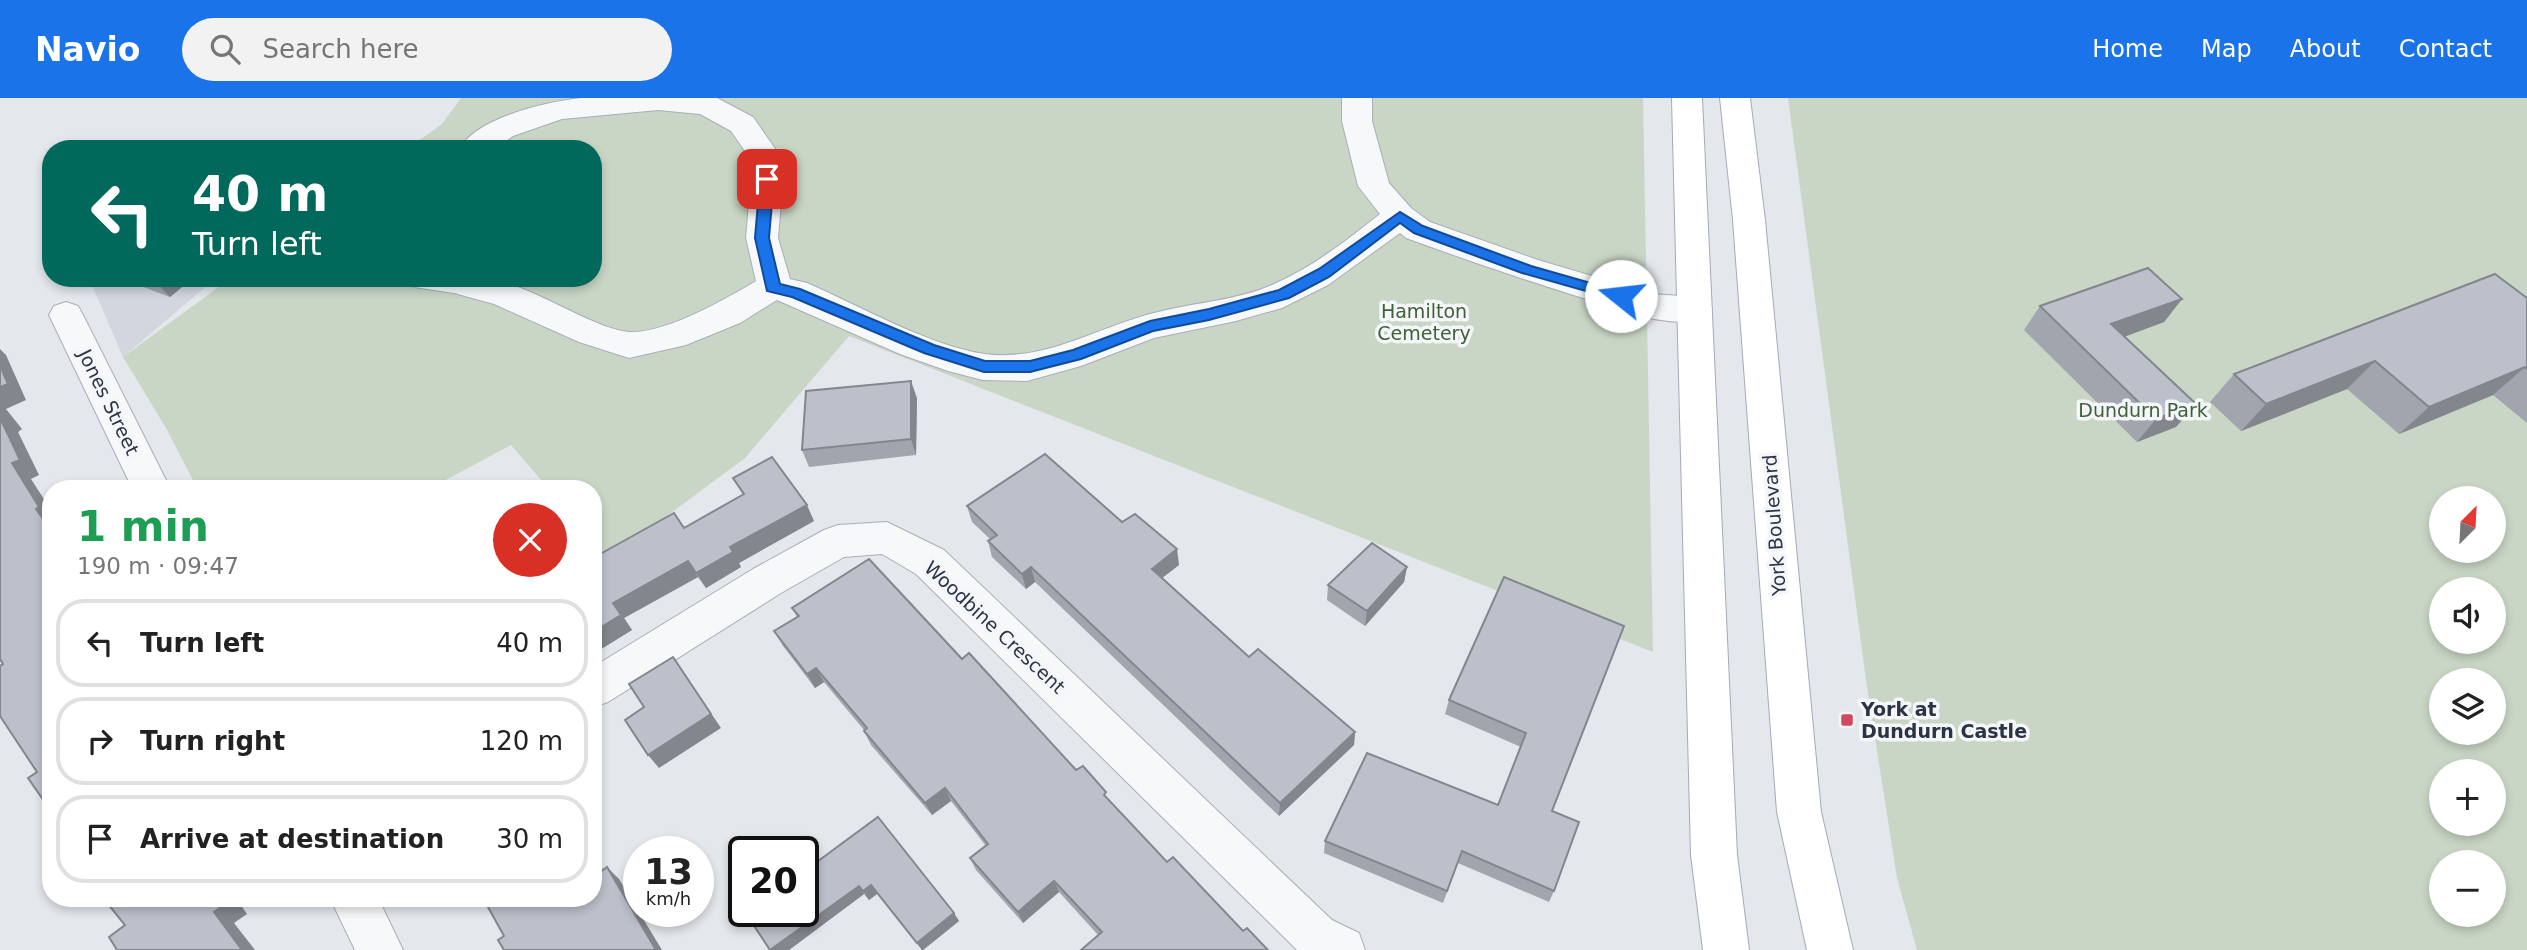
<!DOCTYPE html>
<html lang="en">
<head>
<meta charset="utf-8">
<style>
  :root { --surface:#fff; --page:#f2f2f2; --text:#222; --muted:#767676; --line:#e0e0e0; --accent:#1a73e8 }
  body { margin:0; font-family:"DejaVu Sans",sans-serif; background:var(--page); color:var(--text); height:100vh; display:flex; flex-direction:column; font-size:26px; white-space:nowrap }
  * { box-sizing:border-box; margin:0 }
  p { font-size:23px; color:var(--muted) }
  .icon { flex:none; width:38px; height:38px; fill:none; stroke:currentColor; stroke-width:2; stroke-linecap:round; stroke-linejoin:round }
  .map { position:relative; flex:1; overflow:hidden }
  .sheet { position:absolute; left:42px; top:382px; width:560px; height:427px; display:flex; flex-direction:column; background:var(--surface); border-radius:28px; box-shadow:0 4px 10px #0003 }
  .sheet>* { flex:none }
  .top-card { position:absolute; left:42px; top:42px; width:560px; height:147px; border-radius:28px; box-shadow:0 4px 10px #0003; background:#00695c; color:#fff; overflow:hidden }
  .needle { width:46px; rotate:24deg }
  .fabs { position:absolute; left:2429px; top:388px; display:grid; gap:14px }
  .fabs a { display:grid; place-items:center; width:77px; height:77px; border-radius:50%; background:var(--surface); box-shadow:0 4px 10px #0003; font-size:35px }
  .speed { position:absolute; left:623px; top:738px; display:flex; gap:14px; font-size:35px; font-weight:700; text-align:center }
  .speed>* { display:grid; place-content:center; width:91px; height:91px; border-radius:50%; background:var(--surface); box-shadow:0 4px 10px #0003; line-height:1 }
  .speed small { font-size:18px; font-weight:400 }
  .speed .limit { border:4px solid #111; border-radius:10px; background:#fff; color:#111 }
  .pin { position:absolute; display:grid; place-items:center; width:60px; height:60px; color:#fff; margin:-30px; border-radius:14px; box-shadow:0 4px 10px #0006 }
  .me { position:absolute; width:77px; margin:-38px; rotate:286deg; stroke-linejoin:round; filter:drop-shadow(0 0 5px #0008) }
  .turn { display:flex; align-items:center; gap:24px; height:147px; padding:0 35px; font-size:32px }
  .turn .icon { width:91px; height:91px; stroke-width:2.5 }
  .turn b { display:block; font-size:49px; line-height:60px }
  .round { display:grid; place-items:center; flex:none; width:74px; height:74px; border-radius:37px; background:var(--page) }
  .summary { display:flex; align-items:center; justify-content:space-between; height:119px; padding:0 35px }
  h1 { font-size:42px; font-weight:700; line-height:52px; color:#1e9e55 }
  ul { padding:0; list-style:none }
  li { display:flex; align-items:center; gap:21px; height:88px; margin:0 14px 10px; padding:0 21px; border:4px solid var(--line); border-radius:28px }
  li div { flex:1 }
  li b { display:block; font-size:26px }
  li em { font-style:normal }
  header { display:flex; align-items:center; gap:42px; box-sizing:border-box; height:98px; padding:0 35px; background:var(--accent); color:#fff }
  header strong { font-size:33px }
  nav { display:flex; gap:38px; margin-inline-start:auto; font-size:24px }
  .search { width:490px; height:63px; background:var(--page); display:flex; align-items:center; gap:18px; box-sizing:border-box; padding:0 24px; border-radius:38px; color:var(--muted); font-size:26px }
  .map>svg:first-child { display:block }
  .built { fill:#d2d6de }
  .green { fill:#c9d6c5; fill-rule:evenodd }
  .lines { fill:none; stroke-linecap:round; stroke-linejoin:round }
  .minor-casing { stroke:#a9aeb7; stroke-width:2 }
  .major-casing { stroke:#a3abb8; stroke-width:2 }
  .minor { fill:#f7f8fa; fill-rule:evenodd }
  .major { fill:#fff; fill-rule:evenodd }
  .wall { fill:#a1a5ae }
  .shaded-wall { fill:#83868d }
  .building { fill:#bbc0ca; stroke:#83868d; stroke-width:2 }
  .route { fill:#1a73e8; stroke:#114b97; stroke-width:2 }
  .poi-dot { fill:#d1495b; stroke:#f4f6f9; stroke-width:2.5 }
  .labels { text-anchor:middle; dominant-baseline:central; stroke-width:7; stroke-linejoin:round; paint-order:stroke }
  .park-label { font-size:19px; fill:#3f6138; stroke:#f4f6f9 }
  .street-label { font-size:19px; fill:#2b3445; stroke:#f4f6f9 }
  .poi-label { font-size:19px; font-weight:bold; fill:#2b3445; stroke:#f4f6f9; text-anchor:start }
</style>
</head>
<body>
<header>
<strong>Navio</strong>
<div class="search"><svg class="icon" aria-label="search" viewBox="0 0 24 24"><circle cx="10" cy="10" r="6"/><path d="M15 15l6 6"/></svg>Search here</div>
<nav><a>Home</a><a>Map</a><a>About</a><a>Contact</a></nav>
</header>
<div class="map">
<svg width="2527" height="852" viewBox="0 0 2527 852">
  <rect width="100%" height="100%" fill="#e4e7ec"/>
  <polygon class="built" points="89,180 216,180 123,259"/>
  <g class="green">
    <polygon points="461,0 1643,0 1653,554 849,238 745,360 609,461 593,443 593,390 548,390 511,347 431,390 197,390 166,330 123,259 231,180 593,180 593,51 407,51 442,26"/>
    <path d="M1788 0H2527V852H1917L1897 780 1867 589ZM2441 401H2494V453H2441ZM2441 492H2494V544H2441ZM2441 583H2494V635H2441ZM2441 674H2494V726H2441ZM2441 765H2494V817H2441Z"/>
  </g>
  <g class="lines">
    <defs>
      <g id="minor">
        <path d="M581 0H717L753 19 778 55 783 81 778 140 790 181 807 185C860 208 929 248 985 256 1045 264 1098 229 1154 215 1194 204 1236 203 1274 186 1313 169 1347 142 1380 116L1358 88 1342 23V0H1372V23L1389 85 1411 110 1430 124 1538 162 1653 196 1695 199 1707 202 1712 211 1707 220C1668 232 1623 212 1586 201 1525 182 1466 162 1406 140L1400 135 1328 187 1282 210 1236 223 1154 240 1081 268 1027 283 983 282 948 273 900 256 777 202 740 225 686 247 629 260 579 244 494 206 454 195 414 189 409 180C445 180 481 176 515 188 546 198 600 232 629 234 665 236 726 201 756 183L746 140 751 81 747 56 731 33 700 16 658 12 562 21 513 38 495 51H459C478 19 546 4 581 0Z"/>
        <polygon points="66,204 78,208 83,217 170,390 132,390 49,217 54,208"/>
        <polygon points="887,424 944,452 1332,822 1359,835 1365,852 1297,852 916,476 882,456 844,459 781,495 608,604 593,609 593,569 753,471 824,432 838,427"/>
        <polygon points="330,800 378,800 403,852 355,852"/>
      </g>
      <g id="major">
        <polygon points="1672,0 1702,0 1737,757 1749,852 1703,852 1691,757"/>
        <polygon points="1720,0 1750,0 1765,122 1821,714 1853,852 1807,852 1777,714 1733,122"/>
      </g>
    </defs>
    <use href="#minor" class="minor-casing"/>
    <use href="#major" class="major-casing"/>
    <use href="#minor" class="minor"/>
    <use href="#major" class="major"/>
  </g>
  <g class="wall">
    <polygon points="129,180 193,180 170,199 133,185"/>
    <polygon points="2527,200 2527,325 2493,297 2399,336 2347,291 2241,333 2210,304 2234,276"/>
    <polygon points="2182,201 2164,224 2124,239 2196,306 2176,329 2137,344 2024,232 2040,208"/>
    <polygon points="917,300 916,357 809,369 802,352"/>
    <polygon points="733,380 814,423 739,465 741,469 706,490 698,479 624,520 632,532 593,556 593,460 684,430 743,397"/>
    <polygon points="967,408 1122,424 1179,467 1162,480 1249,559 1355,634 1354,647 1279,718 1035,484 1026,491 992,459 988,443 990,441 972,424"/>
    <polygon points="1407,469 1404,484 1365,528 1327,502 1328,487"/>
    <polygon points="1504,479 1552,713 1554,793 1549,804 1458,765 1443,805 1324,755 1325,743 1498,707 1521,649 1445,616 1449,602"/>
    <polygon points="792,510 962,561 1107,700 1167,764 1243,833 1268,852 1098,837 1059,794 1023,825 976,772 970,760 986,748 951,703 932,717 871,647 864,633 864,632 824,584 815,590 783,548 774,533 797,519"/>
    <polygon points="878,719 959,823 923,852 922,852 877,796 869,802 864,796 789,852 770,852 810,769"/>
  </g>
  <g class="shaded-wall">
    <polygon points="156,180 193,180 170,199 154,182"/>
    <polygon points="2182,201 2164,224 2094,250 2111,226"/>
    <polygon points="0,251 6,257 26,302 6,311 22,331 18,334 39,377 31,381 51,412 51,432 36,411 12,365 0,320"/>
    <polygon points="2375,263 2347,291 2241,333 2266,306"/>
    <polygon points="2525,269 2493,297 2399,336 2429,309"/>
    <polygon points="911,283 917,300 916,357 911,341"/>
    <polygon points="2196,306 2176,329 2137,344 2156,321"/>
    <polygon points="807,407 814,423 739,465 741,469 706,490 696,475 730,449"/>
    <polygon points="1177,451 1179,467 1154,486 1152,471"/>
    <polygon points="688,463 698,479 624,520 632,532 593,556 593,534 613,505"/>
    <polygon points="1031,469 1035,484 1026,491 1022,476"/>
    <polygon points="1407,469 1404,484 1365,528 1367,513"/>
    <polygon points="673,559 721,630 659,670 648,657"/>
    <polygon points="816,570 824,584 815,590 807,576"/>
    <polygon points="1355,634 1354,647 1279,718 1280,705"/>
    <polygon points="945,690 951,703 932,717 925,705"/>
    <polygon points="593,756 612,786 599,775 593,766"/>
    <polygon points="607,769 619,781 662,852 656,852"/>
    <polygon points="1054,783 1059,794 1023,825 1018,814"/>
    <polygon points="871,787 877,796 869,802 863,793"/>
    <polygon points="859,788 864,796 789,852 771,852"/>
    <polygon points="223,800 236,800 247,816 234,825 255,852 242,852 214,814"/>
    <polygon points="954,815 959,823 923,852 922,852 917,845"/>
  </g>
  <g class="building">
    <polygon points="2148,170 2182,201 2111,226 2196,306 2156,321 2040,208"/>
    <polygon points="2495,176 2527,200 2527,271 2525,269 2429,309 2375,263 2266,306 2234,276"/>
    <polygon points="0,268 8,286 0,289"/>
    <polygon points="911,283 911,341 802,352 806,293"/>
    <polygon points="0,320 20,362 12,365 39,409 36,411 51,432 51,713 28,680 37,674 0,618 0,568 3,566 0,561"/>
    <polygon points="1045,356 1122,424 1135,416 1177,451 1152,471 1249,559 1258,551 1355,634 1280,705 1031,469 1022,476 988,443 997,437 967,408"/>
    <polygon points="772,359 807,407 730,449 733,454 696,475 688,463 613,505 621,517 593,534 593,460 674,415 684,430 744,396 733,380"/>
    <polygon points="1372,445 1407,469 1367,513 1328,487"/>
    <polygon points="869,461 962,561 969,555 1076,672 1083,668 1106,694 1104,697 1167,764 1173,759 1243,833 1247,830 1268,852 1081,852 1102,834 1054,783 1018,814 970,760 988,746 945,690 925,705 864,633 867,630 816,570 807,576 774,533 799,518 792,510"/>
    <polygon points="1504,479 1624,528 1552,713 1579,724 1554,793 1462,753 1447,793 1325,743 1367,655 1498,707 1526,635 1449,602"/>
    <polygon points="673,559 711,616 648,657 625,622 644,609 629,586"/>
    <polygon points="878,719 954,815 917,845 871,787 863,793 859,788 770,852 745,814 803,814 803,765 806,764 810,769"/>
    <polygon points="593,766 599,775 607,769 656,852 504,852 498,842 504,838 483,800 593,800"/>
    <polygon points="103,800 223,800 227,805 214,814 242,852 117,852 109,839 125,827"/>
  </g>
  <polygon class="route" points="767,77 774,81 769,140 780,186 800,191 934,247 985,263 1030,263 1073,252 1150,223 1209,211 1279,192 1319,171 1400,114 1423,128 1531,168 1626,195 1628,198 1621,203 1522,175 1414,135 1400,125 1329,179 1289,200 1209,222 1153,233 1081,261 1030,274 984,274 924,255 792,199 767,193 755,140 760,81"/>
  <rect class="poi-dot" x="1840" y="615" width="14" height="14" rx="3.5"/>
  <g class="labels">
    <g class="park-label">
      <text x="1424" y="213">Hamilton<tspan x="1424" dy="22">Cemetery</tspan></text>
      <text x="2143" y="312">Dundurn Park</text>
    </g>
    <g class="street-label">
      <text transform="translate(109 304) rotate(64)">Jones Street</text>
      <text transform="translate(1774 427) rotate(-94)">York Boulevard</text>
      <text transform="translate(995 529) rotate(43)">Woodbine Crescent</text>
    </g>
    <g class="poi-label">
      <text x="1861" y="611">York at<tspan x="1861" dy="22">Dundurn Castle</tspan></text>
    </g>
  </g>
</svg>
<div class="fabs">
<a><svg class="needle" viewBox="-14 -14 28 28"><path d="M0-13l5 13h-10z" fill="#e53935"/><path d="M0 13l5-13h-10z" fill="#767676"/></svg></a>
<a><svg class="icon" aria-label="sound" viewBox="0 0 24 24"><path d="M4 9h4l5-4v14l-5-4H4zM17 9q2 3 0 6"/></svg></a>
<a><svg class="icon" aria-label="layers" viewBox="0 0 24 24"><path d="M12 4l9 5-9 5-9-5zM3 14l9 5 9-5"/></svg></a>
<a>+</a>
<a>−</a>
</div>
<div class="speed"><div>13<small>km/h</small></div><div class="limit">20</div></div>
<div class="pin" style="left:767px;top:81px;background:#d93025"><svg class="icon" aria-label="arrive" viewBox="0 0 24 24"><path d="M6 21V4h12l-3 4 3 4H6"/></svg></div>
<svg class="me" style="left:1621px;top:198px" viewBox="-20 -20 40 40"><circle r="19" fill="#fff"/><path d="M0-13L10 11 0 6-10 11z" fill="#1a73e8"/></svg>
<div class="top-card">
<div class="turn"><svg class="icon" aria-label="left" viewBox="0 0 24 24"><path d="M17 20v-9H6M10 6l-5 5 5 5"/></svg><div><b>40 m</b>Turn left</div></div>
</div>
<section class="sheet">
<div class="summary"><div><h1>1 min</h1><p>190 m · 09:47</p></div><a class="round" style="background:#d93025;color:#fff"><svg class="icon" aria-label="close" viewBox="0 0 24 24"><path d="M6 6l12 12M18 6L6 18"/></svg></a></div>
<ul>
<li><svg class="icon" aria-label="left" viewBox="0 0 24 24"><path d="M17 20v-9H6M10 6l-5 5 5 5"/></svg><div><b>Turn left</b></div><em>40 m</em></li>
<li><svg class="icon" aria-label="right" viewBox="0 0 24 24"><path d="M7 20v-9h11M14 6l5 5-5 5"/></svg><div><b>Turn right</b></div><em>120 m</em></li>
<li><svg class="icon" aria-label="arrive" viewBox="0 0 24 24"><path d="M6 21V4h12l-3 4 3 4H6"/></svg><div><b>Arrive at destination</b></div><em>30 m</em></li>
</ul>
</section>
</div>
</body>
</html>
